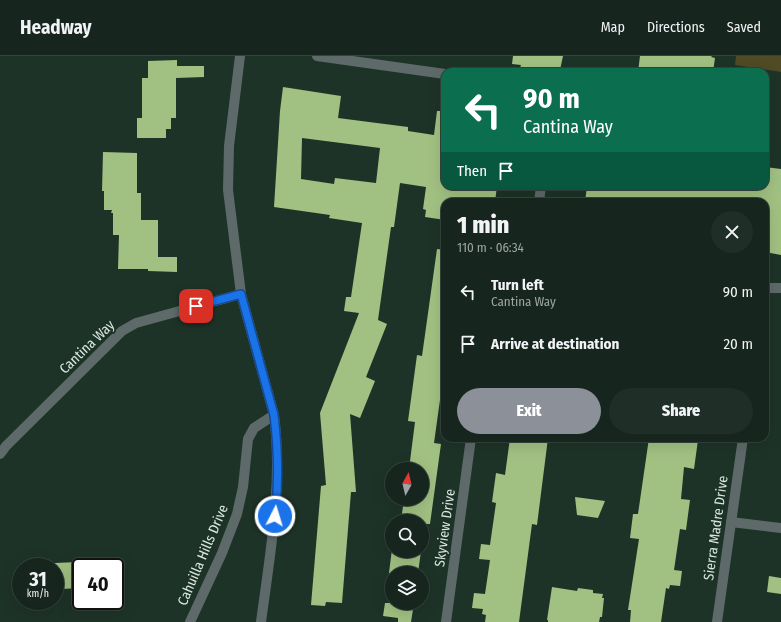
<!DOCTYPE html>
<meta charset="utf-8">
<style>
:root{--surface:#16261e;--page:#1f2e27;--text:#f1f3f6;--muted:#9ea5a4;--line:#35433c;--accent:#8c9099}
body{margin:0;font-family:"Fira Sans Condensed",sans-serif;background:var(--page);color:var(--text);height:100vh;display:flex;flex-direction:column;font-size:15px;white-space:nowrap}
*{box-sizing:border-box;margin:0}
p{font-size:13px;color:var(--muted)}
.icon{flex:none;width:22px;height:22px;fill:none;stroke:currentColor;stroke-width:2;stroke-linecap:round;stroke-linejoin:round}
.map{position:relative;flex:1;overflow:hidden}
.sheet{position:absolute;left:441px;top:142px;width:328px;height:244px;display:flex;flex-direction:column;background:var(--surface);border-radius:12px;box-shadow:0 4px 16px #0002,0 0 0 1px var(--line)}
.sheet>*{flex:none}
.hud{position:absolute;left:441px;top:12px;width:328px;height:122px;border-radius:12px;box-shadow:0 4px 16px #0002,0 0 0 1px var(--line);background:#0b6e4f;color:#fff;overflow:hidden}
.needle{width:26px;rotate:8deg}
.fabs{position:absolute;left:385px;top:406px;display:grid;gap:8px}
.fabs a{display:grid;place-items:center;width:44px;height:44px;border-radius:50%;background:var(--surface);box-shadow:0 4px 16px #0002,0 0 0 1px var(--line);font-size:20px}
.speed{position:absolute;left:12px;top:502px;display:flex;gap:8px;font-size:20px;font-weight:700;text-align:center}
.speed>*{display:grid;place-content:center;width:52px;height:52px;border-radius:50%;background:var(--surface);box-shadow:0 4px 16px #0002,0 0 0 1px var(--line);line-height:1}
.speed small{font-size:10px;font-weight:400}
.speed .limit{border:2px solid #111;border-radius:6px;background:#fff;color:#111}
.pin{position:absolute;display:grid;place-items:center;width:34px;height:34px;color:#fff;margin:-17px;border-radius:8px;box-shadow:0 2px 6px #0006}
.me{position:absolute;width:44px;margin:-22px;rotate:5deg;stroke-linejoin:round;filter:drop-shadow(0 0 3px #0008)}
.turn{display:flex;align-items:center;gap:14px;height:84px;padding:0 16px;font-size:18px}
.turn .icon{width:52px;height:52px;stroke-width:2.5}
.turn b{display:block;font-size:28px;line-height:34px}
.then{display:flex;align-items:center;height:38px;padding:0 16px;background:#0003;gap:8px;font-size:15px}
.round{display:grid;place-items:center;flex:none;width:42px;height:42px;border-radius:21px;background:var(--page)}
.headline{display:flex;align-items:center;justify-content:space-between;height:68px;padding:0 16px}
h1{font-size:24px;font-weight:800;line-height:30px}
.button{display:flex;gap:8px;margin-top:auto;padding:8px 16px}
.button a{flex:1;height:46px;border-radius:24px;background:var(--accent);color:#fff;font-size:16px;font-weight:800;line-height:46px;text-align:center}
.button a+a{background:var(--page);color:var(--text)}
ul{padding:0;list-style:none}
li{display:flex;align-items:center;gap:12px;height:52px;padding:0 16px}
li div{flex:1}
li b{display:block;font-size:15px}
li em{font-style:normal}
header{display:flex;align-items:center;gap:24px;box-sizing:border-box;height:56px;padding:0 20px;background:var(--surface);border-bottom:1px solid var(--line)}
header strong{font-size:19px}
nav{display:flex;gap:22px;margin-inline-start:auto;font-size:14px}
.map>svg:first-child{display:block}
.green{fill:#504a25}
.building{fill:#a1c182;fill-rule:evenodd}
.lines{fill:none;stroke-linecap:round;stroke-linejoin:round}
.minor{stroke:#5e6a69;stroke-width:10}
.tertiary{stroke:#5e6a69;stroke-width:10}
.route-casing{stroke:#114b97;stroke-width:10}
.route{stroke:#1a73e8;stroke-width:7}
.labels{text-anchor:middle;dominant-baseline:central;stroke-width:4;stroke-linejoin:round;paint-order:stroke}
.street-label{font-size:14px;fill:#dbe8e0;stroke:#1e3328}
</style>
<header>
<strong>Headway</strong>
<nav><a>Map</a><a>Directions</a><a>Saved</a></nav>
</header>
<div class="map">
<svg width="781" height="566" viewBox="0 0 781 566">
<rect width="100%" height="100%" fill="#1e3328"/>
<!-- green -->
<path class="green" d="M 736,0 L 781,0 L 781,16 L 735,9 Z"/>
<!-- building -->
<g class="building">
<path d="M 513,0 L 563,0 L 560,14 L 536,11 L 536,14 L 520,12 L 521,9 L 512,8 Z"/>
<path d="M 640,0 L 712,0 L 711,1 L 715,2 L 713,16 L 638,16 Z"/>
<path d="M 177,4 L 177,10 L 204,10 L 204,21 L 176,22 L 176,62 L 171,62 L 171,73 L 166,73 L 166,82 L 137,82 L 137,62 L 142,62 L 142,22 L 148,22 L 148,5 Z"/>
<path d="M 283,31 L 341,40 L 338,62 L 408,71 L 408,75 L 434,79 L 437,55 L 445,55 L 445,130 L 497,130 L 495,146 L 445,146 L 445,164 L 425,161 L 426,154 L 423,153 L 426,131 L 400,127 L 394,171 L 391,171 L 378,264 L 387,268 L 366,321 L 375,325 L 360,362 L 350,358 L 356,436 L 351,436 L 342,547 L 326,546 L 325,550 L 311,549 L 321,430 L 326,429 L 320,357 L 359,257 L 344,255 L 346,241 L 351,241 L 362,167 L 329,162 L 330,159 L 274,151 L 280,55 ZM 302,82 L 380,92 L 376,127 L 335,122 L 334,128 L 301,123 Z"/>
<path d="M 103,96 L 137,97 L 137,137 L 141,137 L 141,164 L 158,164 L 158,201 L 177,201 L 177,216 L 148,215 L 148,213 L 118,213 L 119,179 L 113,179 L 113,157 L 111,157 L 112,154 L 104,154 L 104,135 L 102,135 Z"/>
<path d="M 765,111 L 781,113 L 781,199 L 765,196 L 765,146 L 585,146 L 587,130 L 765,130 Z"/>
<path d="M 437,193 L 445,194 L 445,308 L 434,387 L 441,388 L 430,468 L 422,468 L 422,465 L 401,465 L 404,443 L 422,443 L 422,413 L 409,413 L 415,366 L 408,365 L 417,299 L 422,300 Z"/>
<path d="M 510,382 L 548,382 L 537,469 L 532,468 L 519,566 L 485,566 L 486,559 L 482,558 L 483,553 L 472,552 L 474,537 L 485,538 L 490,504 L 479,503 L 481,488 L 490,489 L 496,447 L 492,446 L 496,417 L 505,419 Z"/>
<path d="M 649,382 L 686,382 L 698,384 L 694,413 L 684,411 L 681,443 L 690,444 L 686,474 L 680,473 L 674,514 L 682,515 L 680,530 L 670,529 L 669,533 L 666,532 L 661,566 L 630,566 L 631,554 L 628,554 L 639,483 L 630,482 L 633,458 L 638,458 Z"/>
<path d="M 575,441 L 605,445 L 598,462 L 577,459 Z"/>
<path d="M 392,493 L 392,495 L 421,495 L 418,517 L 389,517 Z"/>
<path d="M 78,506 L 78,514 L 81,514 L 81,532 L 61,533 L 61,532 L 55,532 L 55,507 Z"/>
<path d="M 769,520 L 781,522 L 781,538 L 767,536 Z"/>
<path d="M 552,531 L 577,535 L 578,532 L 593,534 L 593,537 L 603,538 L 602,542 L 604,542 L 602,561 L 600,561 L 599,566 L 548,566 L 548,564 L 547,564 Z"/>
<path d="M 385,547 L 414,547 L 411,566 L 398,566 L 398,562 L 383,560 Z"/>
</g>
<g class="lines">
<!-- minor -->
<g class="minor">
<path d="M 317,0 L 445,18"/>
<path d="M 539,146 L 541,130"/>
<path d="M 765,232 L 781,232"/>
<path d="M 0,398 L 6,390 L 122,275 L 136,267 L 241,238"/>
<path d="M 731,466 L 781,472"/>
<path d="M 190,566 L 222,497 L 237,458 L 243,431 L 248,383 L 254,372 L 274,359"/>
<path d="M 446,566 L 471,382"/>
<path d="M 717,566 L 743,382"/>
</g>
<!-- tertiary -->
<path class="tertiary" d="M 240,0 L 229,90 L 228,134 L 241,238 L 274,359 C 283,428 270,498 261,566"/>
</g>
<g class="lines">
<!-- route casing -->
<g class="route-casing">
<path id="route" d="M 196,250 L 241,238 L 274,359 C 278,392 279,427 275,460"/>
</g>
<!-- route -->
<use href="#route" class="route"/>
</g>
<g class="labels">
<!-- street labels -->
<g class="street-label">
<text transform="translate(87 291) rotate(-44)">Cantina Way</text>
<text transform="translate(445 472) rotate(-82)">Skyview Drive</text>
<text transform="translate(716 472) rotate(-82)">Sierra Madre Drive</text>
<text transform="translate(203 499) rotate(-67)">Cahuilla Hills Drive</text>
</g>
</g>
</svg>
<div class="fabs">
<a><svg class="needle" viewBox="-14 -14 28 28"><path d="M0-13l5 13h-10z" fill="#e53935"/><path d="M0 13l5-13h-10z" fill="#9ea5a4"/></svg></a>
<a><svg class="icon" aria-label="search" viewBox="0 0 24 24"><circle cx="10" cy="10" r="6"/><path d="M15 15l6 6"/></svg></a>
<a><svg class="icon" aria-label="layers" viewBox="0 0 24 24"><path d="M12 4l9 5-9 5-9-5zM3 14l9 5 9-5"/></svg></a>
</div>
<div class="speed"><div>31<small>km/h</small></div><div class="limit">40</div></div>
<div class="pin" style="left:196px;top:250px;background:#d93025"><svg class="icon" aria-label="arrive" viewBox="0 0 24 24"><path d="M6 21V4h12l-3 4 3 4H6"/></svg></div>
<svg class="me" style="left:275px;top:460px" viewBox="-20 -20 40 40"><circle r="17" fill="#1a73e8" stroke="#fff" stroke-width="3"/><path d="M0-11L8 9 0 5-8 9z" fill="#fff"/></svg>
<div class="hud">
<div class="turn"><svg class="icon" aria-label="left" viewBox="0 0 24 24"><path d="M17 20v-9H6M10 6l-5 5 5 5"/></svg><div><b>90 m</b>Cantina Way</div></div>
<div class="then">Then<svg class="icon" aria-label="arrive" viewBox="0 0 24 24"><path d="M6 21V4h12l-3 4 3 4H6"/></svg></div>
</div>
<section class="sheet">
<div class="headline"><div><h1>1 min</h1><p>110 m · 06:34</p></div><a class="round"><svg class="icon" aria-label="close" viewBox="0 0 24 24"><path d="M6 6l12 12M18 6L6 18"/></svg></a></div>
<ul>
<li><svg class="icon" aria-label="left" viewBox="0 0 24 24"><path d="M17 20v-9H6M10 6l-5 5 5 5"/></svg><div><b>Turn left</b><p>Cantina Way</p></div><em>90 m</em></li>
<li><svg class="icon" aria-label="arrive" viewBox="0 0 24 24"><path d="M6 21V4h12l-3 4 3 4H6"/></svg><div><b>Arrive at destination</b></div><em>20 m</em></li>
</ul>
<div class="button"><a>Exit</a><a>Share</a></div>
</section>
</div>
